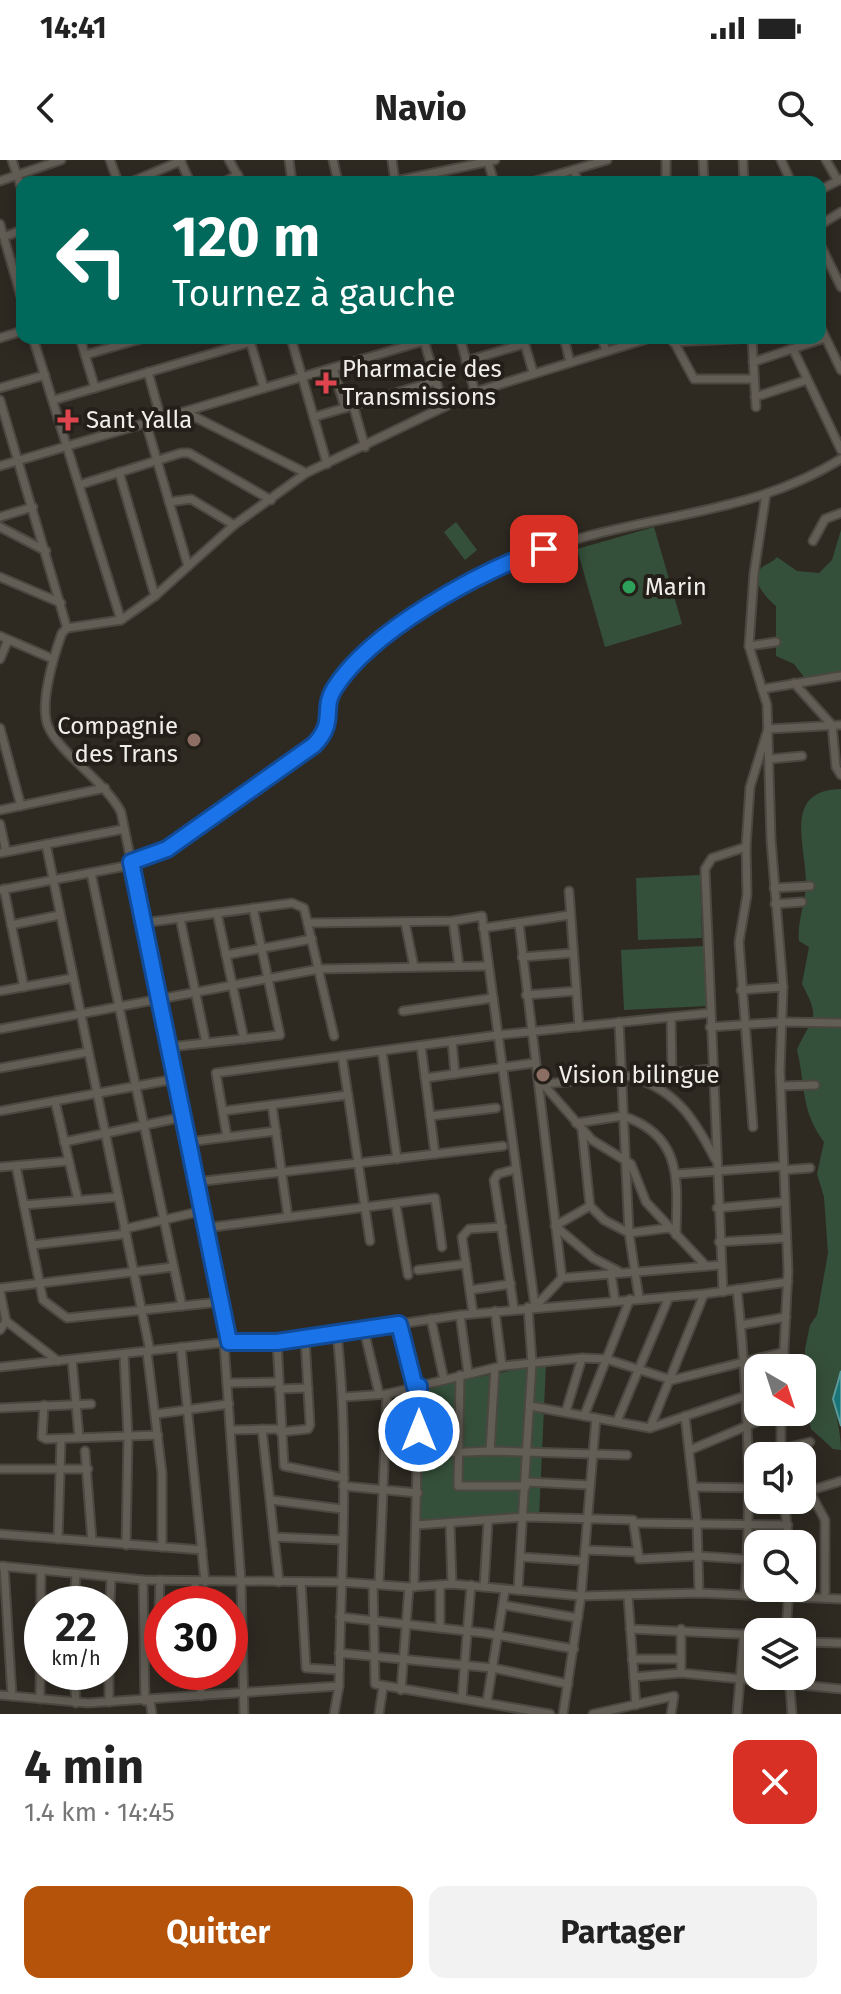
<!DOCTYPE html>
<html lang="fr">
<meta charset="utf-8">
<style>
:root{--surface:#fff;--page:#f2f2f2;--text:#222;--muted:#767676;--accent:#b45309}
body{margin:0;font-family:"Fira Sans",sans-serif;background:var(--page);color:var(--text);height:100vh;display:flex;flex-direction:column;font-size:30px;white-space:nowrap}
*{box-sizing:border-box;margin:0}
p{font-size:26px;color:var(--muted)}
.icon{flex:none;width:44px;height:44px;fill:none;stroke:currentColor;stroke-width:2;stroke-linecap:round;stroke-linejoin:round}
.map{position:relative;height:1554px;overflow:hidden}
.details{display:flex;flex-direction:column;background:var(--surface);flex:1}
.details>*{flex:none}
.hud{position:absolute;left:16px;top:16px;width:810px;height:168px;border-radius:16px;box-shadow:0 4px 20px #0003;background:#00695c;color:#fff;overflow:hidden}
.needle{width:52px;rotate:141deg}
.tools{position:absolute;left:744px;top:1194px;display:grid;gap:16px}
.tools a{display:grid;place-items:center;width:72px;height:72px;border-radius:16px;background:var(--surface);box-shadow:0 4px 20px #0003;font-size:40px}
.speed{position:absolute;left:24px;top:1426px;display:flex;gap:16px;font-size:40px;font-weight:700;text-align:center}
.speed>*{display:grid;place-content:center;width:104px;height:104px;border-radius:50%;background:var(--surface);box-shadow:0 4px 20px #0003;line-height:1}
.speed small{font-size:20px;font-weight:400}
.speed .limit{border:12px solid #d22;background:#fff;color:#111}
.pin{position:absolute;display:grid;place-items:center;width:68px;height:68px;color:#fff;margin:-34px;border-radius:16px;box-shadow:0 4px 12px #0006}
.me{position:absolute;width:88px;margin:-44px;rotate:0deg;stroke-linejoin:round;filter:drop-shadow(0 0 6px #0008)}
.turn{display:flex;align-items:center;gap:28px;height:168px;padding:0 24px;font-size:36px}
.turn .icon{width:104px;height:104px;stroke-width:2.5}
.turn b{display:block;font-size:56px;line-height:68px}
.round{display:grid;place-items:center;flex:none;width:84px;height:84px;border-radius:16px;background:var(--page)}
.summary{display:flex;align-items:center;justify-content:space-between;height:136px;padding:0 24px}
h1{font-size:48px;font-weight:700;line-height:60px}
.action{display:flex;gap:16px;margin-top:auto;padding:16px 24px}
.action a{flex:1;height:92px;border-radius:16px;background:var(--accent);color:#fff;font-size:32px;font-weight:700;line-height:92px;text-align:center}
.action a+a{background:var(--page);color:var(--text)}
.status{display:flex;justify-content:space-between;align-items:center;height:56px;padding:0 40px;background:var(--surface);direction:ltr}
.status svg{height:22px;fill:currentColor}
header{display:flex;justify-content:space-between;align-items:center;height:104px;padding:0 24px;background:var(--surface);font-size:36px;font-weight:700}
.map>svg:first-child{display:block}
.green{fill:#35503a}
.water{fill:#197477;stroke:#5a9999;stroke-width:2}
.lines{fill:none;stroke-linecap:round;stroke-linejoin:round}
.street-casing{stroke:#4a4840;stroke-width:11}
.street{stroke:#635e55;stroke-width:7}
.route-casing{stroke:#114b97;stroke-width:20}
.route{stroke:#1a73e8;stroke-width:14}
.health-dot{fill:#e0444e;stroke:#242019;stroke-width:3}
.leisure-dot{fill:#2e9e5b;stroke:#242019;stroke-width:3}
.education-dot{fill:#8d6e63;stroke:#242019;stroke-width:3}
.labels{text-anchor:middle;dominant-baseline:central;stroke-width:8;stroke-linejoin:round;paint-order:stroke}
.poi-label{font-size:24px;fill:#f0eee8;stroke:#242019;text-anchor:start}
</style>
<div class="status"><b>14:41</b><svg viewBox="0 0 49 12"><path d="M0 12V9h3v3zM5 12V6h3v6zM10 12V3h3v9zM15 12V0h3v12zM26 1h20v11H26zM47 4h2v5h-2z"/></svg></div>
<header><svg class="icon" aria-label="back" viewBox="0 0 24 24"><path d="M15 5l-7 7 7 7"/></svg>Navio<svg class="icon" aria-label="search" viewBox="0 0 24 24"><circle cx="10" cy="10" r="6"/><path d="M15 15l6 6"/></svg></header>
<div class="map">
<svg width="841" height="1554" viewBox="0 0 841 1554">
<rect width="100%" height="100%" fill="#2e2a22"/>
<!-- green -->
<g class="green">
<path d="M 456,362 L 477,390 L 465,400 L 444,372 Z"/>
<path d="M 654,367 L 682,464 L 605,487 L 577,389 Z"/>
<path d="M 841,370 L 841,512 L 804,517 L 794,504 L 776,496 L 776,446 C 768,440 749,420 761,408 C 766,404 772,403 777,397 L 797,411 L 819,413 L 832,400 Z"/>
<path d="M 841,629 L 841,1211 C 827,1236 841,1263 841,1290 L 833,1289 L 811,1269 L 805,1243 L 805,1189 L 810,1165 L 817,1155 L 828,1093 L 824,1037 L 817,1014 L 824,982 C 800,949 806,927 797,890 C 812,855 822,862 802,824 L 809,787 L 799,781 C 797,763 805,744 806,726 C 807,687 781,630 841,629 Z"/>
<path d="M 700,715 L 702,778 L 638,780 L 636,718 Z"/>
<path d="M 704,786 L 707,846 L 624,850 L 621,790 Z"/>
<path d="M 546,1204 L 539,1358 L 417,1365 L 416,1244 L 402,1245 L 401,1232 Z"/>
</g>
<!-- water -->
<path class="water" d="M 841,1211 L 841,1266 L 833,1239 Z"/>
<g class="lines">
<!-- street casing -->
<g class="street-casing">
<g id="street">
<path d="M 12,0 L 22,30"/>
<path d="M 110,0 L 118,22"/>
<path d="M 180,0 L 190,22"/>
<path d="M 229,0 L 241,22"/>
<path d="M 289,0 L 292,22"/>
<path d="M 333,0 L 338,22"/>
<path d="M 392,0 L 395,21"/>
<path d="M 666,0 L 666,22"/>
<path d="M 703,0 L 704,22"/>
<path d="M 743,0 L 744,22"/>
<path d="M 781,0 L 791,22"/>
<path d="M 826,0 L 838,21"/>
<path d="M 488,2 L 494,22"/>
<path d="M 574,10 L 578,22"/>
<path d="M 0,21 L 61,0"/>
<path d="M 131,22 L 181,1"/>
<path d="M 224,22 L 238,15"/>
<path d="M 391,22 L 495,0"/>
<path d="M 532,22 L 607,0"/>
<path d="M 820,30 L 841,19"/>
<path d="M 0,64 L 22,140"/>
<path d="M 820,65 L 841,52"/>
<path d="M 4,77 L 22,70"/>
<path d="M 820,84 L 841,127"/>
<path d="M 820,166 L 841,210"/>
<path d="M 0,178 L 22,171"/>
<path d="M 33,178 L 121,460"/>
<path d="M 80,178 L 95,228"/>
<path d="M 291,178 L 327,304"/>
<path d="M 460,178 L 475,232"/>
<path d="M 523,178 L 533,212"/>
<path d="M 564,178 L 570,202"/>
<path d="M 602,178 L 606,191"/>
<path d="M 672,178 L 694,219 L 754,219"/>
<path d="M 752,178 L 756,247"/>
<path d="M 250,181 L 264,228"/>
<path d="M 424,181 L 444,247"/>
<path d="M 673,182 L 752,178"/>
<path d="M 793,189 L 841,290"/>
<path d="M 85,195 L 144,178"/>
<path d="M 466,201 L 524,184"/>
<path d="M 753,202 L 825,178"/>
<path d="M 333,208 L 345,248"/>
<path d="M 148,212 L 161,259"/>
<path d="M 0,228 L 45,215"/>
<path d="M 755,237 L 807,220"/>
<path d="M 0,240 L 67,468"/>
<path d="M 54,240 L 251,182"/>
<path d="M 353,245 L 365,287"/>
<path d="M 185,252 L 306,313"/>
<path d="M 314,257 L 436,221"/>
<path d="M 146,263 L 188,406"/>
<path d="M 0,306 L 434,178"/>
<path d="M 119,312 L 155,436"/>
<path d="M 79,325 L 181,293 L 189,293 L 271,340"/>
<path d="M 766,334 L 754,413 L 749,486 L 767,545 L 771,680 L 783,827 L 780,911 L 788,1111 L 783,1208"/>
<path d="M 169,342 L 191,339 L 234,365"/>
<path d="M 0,357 L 33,347"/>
<path d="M 0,367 L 46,391"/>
<path d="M 813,381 L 825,359 L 841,353"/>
<path d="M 0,417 L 61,443"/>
<path d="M 0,476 L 53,499"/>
<path d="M 749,486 L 776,482"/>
<path d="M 0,499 L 8,480"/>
<path d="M 794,523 L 832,565 L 836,607 L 841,615"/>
<path d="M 762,529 L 841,516"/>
<path d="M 0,568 L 21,646"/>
<path d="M 770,599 L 802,596"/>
<path d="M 0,650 L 105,628"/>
<path d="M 0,664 L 6,691"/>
<path d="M 46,684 L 150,1191"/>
<path d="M 0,693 L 124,669"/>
<path d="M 131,702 L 167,689 L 314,585 C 337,561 322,552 333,531 C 345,509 374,487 393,471 C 450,425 517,395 588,376 C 675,353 763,348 841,299"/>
<path d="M 91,713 L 182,1146"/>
<path d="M 774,728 L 810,726"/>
<path d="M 4,729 L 24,827"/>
<path d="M 0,730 L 131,705"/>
<path d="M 569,731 L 579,867"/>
<path d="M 775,744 L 802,742"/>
<path d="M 217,753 L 244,879"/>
<path d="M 180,758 L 206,883"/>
<path d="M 453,761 L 459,806"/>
<path d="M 405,762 L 414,807"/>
<path d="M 143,763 L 292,743 L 304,748 L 334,876"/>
<path d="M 308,763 L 453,761 L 482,756 L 535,1147"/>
<path d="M 519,763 L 562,1118"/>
<path d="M 11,765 L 60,755"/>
<path d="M 483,768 L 570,755"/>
<path d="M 226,795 L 312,779"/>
<path d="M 522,797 L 573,793"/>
<path d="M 741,830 L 783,827"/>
<path d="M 0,831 L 73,818"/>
<path d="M 526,835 L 576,831"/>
<path d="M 403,851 L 493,838"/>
<path d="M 671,857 L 672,913"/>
<path d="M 619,862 L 629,1073 L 639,1138"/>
<path d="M 710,867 L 783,862 L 841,863"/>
<path d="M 0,869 L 319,809 L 488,806"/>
<path d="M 452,881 L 455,914"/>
<path d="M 421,886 L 435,994"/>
<path d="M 169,887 L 280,875 L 253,748"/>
<path d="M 382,891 L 397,999"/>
<path d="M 342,896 L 370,1081"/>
<path d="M 0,908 L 88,892"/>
<path d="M 425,918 L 534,903"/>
<path d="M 637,919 C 678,932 696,962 715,999"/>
<path d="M 543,924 L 592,980 L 631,1004 L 646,1042 L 706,1106"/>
<path d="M 543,924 L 712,909"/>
<path d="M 782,926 L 815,925"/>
<path d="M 55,941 L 78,1040"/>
<path d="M 272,945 L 288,1057"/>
<path d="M 0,951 L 175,919"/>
<path d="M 223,951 L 348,935"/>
<path d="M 430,956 L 496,948"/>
<path d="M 576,963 L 623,956 C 684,976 677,1023 676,1075"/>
<path d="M 753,967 L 739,782 L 747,735 L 746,687 L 750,627 L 768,569 L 841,565"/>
<path d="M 582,970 L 590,1046 L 604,1060 L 629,1073 L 669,1068"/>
<path d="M 227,977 L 216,913 L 498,875 L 710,853"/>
<path d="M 64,982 L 183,957"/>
<path d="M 188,982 L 276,971"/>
<path d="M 16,1006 L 43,1140 L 67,1158 L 220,1142"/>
<path d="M 0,1007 L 69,1001"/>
<path d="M 784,1010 L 810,1008"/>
<path d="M 677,1014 L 784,1006"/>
<path d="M 196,1022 L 503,986"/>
<path d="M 24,1045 L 118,1037"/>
<path d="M 396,1045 L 408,1115"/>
<path d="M 590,1046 L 555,1066 L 593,1098 L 618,1111"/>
<path d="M 717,1048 L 784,1042"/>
<path d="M 205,1068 L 435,1038 L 442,1087"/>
<path d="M 124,1069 L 202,1051"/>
<path d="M 719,1082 L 785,1078"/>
<path d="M 32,1085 L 126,1074"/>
<path d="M 418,1110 L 466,1104"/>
<path d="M 611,1113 L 615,1140"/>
<path d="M 0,1128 L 173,1107"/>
<path d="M 737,1129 C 748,1232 752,1332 745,1435"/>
<path d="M 470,1130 L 511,1124"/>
<path d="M 0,1131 L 6,1161 L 0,1170"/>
<path d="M 723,1132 L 705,709 L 712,698 L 746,687"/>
<path d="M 535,1147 L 562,1118 L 721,1105"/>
<path d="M 514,1149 L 494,1020 L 498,1014 L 516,1009"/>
<path d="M 495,1151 L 502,1206"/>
<path d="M 473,1153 L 462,1077 L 469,1069 L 502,1067"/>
<path d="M 460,1155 L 468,1213"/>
<path d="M 431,1159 L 444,1220"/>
<path d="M 6,1161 L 58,1201"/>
<path d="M 399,1164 L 415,1227"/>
<path d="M 741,1165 L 786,1157"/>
<path d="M 364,1170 L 379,1234"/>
<path d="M 229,1182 L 121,652 C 105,621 59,593 48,566 C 39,544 54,495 62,473 L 67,468 L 121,460 L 155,436 L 234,365 L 306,313 L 475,232 L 650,178"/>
<path d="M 277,1182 L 284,1306 L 344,1318"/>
<path d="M 224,1183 L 241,1422 L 244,1554"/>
<path d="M 181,1187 L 205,1422"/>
<path d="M 147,1192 L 162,1313 L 162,1387"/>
<path d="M 124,1195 L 128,1277 L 126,1385"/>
<path d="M 72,1200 L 79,1277"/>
<path d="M 0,1207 L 229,1182 L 277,1182 L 460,1155 L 704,1134 L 788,1122"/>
<path d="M 460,1215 L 458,1326 L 526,1326"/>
<path d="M 227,1223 L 278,1222"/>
<path d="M 279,1229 L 308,1228"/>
<path d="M 344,1237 L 387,1234 L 502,1206 L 582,1198 L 606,1199 L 672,1220 L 784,1192"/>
<path d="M 44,1245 L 42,1277 L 46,1279 L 158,1275"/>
<path d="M 530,1246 L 650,1268 L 748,1235"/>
<path d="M 0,1248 L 91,1244"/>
<path d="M 566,1251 L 582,1198"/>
<path d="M 781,1252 L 781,1296"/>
<path d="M 156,1254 L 229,1244"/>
<path d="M 584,1256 L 630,1139"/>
<path d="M 685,1256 L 697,1362 L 699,1433"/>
<path d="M 617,1261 L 669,1137"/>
<path d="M 650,1268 L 704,1134"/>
<path d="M 262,1269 L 279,1422"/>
<path d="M 231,1270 L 280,1269"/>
<path d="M 280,1272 L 308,1269 L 310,1265 L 305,1179"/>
<path d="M 690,1290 L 780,1252"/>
<path d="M 85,1291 L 92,1381"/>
<path d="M 490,1291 L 495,1208"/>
<path d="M 419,1294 L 490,1291 L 627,1295"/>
<path d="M 749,1297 L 810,1282"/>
<path d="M 0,1309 L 88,1309"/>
<path d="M 526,1322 L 589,1325"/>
<path d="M 343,1326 L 418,1333"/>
<path d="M 693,1327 L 758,1328"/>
<path d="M 810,1332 L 825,1360 L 825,1438"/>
<path d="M 802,1333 L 841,1321"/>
<path d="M 271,1340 L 342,1349"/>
<path d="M 784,1340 L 789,1384"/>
<path d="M 636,1363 L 788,1365"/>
<path d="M 450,1364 L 452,1424"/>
<path d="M 416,1365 L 524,1357 L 633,1360 L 639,1399 L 698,1396 L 758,1400"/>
<path d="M 0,1374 L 202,1390"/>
<path d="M 274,1377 L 342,1380"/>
<path d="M 58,1379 L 61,1279"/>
<path d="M 585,1390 L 636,1392"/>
<path d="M 521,1397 L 583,1401"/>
<path d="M 0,1406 L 143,1420 L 341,1422 L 409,1427 L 452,1424 L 581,1436 L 699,1433 L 841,1439"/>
<path d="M 4,1406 L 12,1536"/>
<path d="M 143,1420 L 145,1541"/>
<path d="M 160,1420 L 158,1480 L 162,1487"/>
<path d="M 195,1421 L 196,1444"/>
<path d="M 301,1422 L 306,1508 L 339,1510"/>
<path d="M 373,1424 L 375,1524 L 550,1554"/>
<path d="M 379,1424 L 387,1234"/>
<path d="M 440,1425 L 440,1468"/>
<path d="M 414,1427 L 419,1226"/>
<path d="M 484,1427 L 488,1362"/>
<path d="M 518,1430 L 532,1202 L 528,1147"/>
<path d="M 628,1436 L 636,1545"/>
<path d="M 74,1444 L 76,1414"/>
<path d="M 110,1444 L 111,1418"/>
<path d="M 503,1445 L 578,1458"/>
<path d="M 340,1457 L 485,1473 L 574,1489"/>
<path d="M 630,1469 L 758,1475"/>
<path d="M 681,1469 L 681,1513 L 841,1529"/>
<path d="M 786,1472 L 789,1428"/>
<path d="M 802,1482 L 841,1483"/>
<path d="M 339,1493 L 493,1508 L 568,1524"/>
<path d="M 632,1499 L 681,1499"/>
<path d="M 74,1512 L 76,1543"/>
<path d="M 109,1512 L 109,1542"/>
<path d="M 200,1512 L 201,1536"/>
<path d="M 789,1516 L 792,1554"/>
<path d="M 634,1517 L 681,1513"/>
<path d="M 401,1530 L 409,1427"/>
<path d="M 0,1535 L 88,1543 L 339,1526"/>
<path d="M 462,1537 L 471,1425"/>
<path d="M 40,1539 L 41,1410"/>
<path d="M 150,1541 L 152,1554"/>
<path d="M 487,1541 L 505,1430"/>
<path d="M 334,1554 L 339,1526 C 341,1409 350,1291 337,1174"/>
<path d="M 379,1554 L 383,1527"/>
<path d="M 563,1554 L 581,1436 L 596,1258"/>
<path d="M 593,1554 L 674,1536 L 671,1554"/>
<path d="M 737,1554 L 744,1474"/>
</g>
</g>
<!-- street -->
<use href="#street" class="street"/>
</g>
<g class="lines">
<!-- route casing -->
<g class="route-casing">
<path id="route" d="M 419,1271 L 419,1226 L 415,1227 L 399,1164 L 277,1182 L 229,1182 L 131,702 L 167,689 L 314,585 C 337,561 321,550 334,529 C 370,471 480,411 544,389"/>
</g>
<!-- route -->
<use href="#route" class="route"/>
</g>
<!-- markers -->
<g class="health-dot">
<path d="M322 211h8v8h8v8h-8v8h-8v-8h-8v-8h8z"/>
<path d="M64 248h8v8h8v8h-8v8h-8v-8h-8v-8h8z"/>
</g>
<circle class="leisure-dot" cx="629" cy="427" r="8"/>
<g class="education-dot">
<circle cx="194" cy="580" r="8"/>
<circle cx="543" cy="915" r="8"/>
</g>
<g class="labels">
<!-- poi labels -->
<g class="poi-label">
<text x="342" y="209">Pharmacie des<tspan x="342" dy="28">Transmissions</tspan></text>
<text x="86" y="260">Sant Yalla</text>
<text x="645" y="427">Marin</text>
<text x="178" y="566" text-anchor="end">Compagnie<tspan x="178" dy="28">des Trans</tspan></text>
<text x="559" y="915">Vision bilingue</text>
</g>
</g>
</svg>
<div class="tools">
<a><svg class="needle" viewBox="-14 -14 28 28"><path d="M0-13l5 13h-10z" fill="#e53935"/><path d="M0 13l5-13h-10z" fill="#767676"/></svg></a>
<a><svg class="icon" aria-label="sound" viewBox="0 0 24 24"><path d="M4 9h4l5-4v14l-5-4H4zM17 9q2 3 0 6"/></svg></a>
<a><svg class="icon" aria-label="search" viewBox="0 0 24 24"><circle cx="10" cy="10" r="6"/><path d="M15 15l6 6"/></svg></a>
<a><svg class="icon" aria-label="layers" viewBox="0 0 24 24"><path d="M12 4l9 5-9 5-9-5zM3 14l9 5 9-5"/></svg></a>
</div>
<div class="speed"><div>22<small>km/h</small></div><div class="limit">30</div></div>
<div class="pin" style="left:544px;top:389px;background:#d93025"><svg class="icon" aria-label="arrive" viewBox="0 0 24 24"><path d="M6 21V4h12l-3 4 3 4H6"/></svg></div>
<svg class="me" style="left:419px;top:1271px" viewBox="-20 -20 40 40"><circle r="17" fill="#1a73e8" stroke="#fff" stroke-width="3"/><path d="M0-11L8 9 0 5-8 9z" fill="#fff"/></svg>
<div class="hud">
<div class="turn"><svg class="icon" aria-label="left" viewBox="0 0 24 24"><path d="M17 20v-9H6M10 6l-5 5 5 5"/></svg><div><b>120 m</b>Tournez à gauche</div></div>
</div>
</div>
<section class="details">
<div class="summary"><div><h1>4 min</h1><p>1.4 km · 14:45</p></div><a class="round" style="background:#d93025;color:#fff"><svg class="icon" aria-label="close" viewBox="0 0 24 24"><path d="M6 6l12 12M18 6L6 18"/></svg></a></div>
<div class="action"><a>Quitter</a><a>Partager</a></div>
</section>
